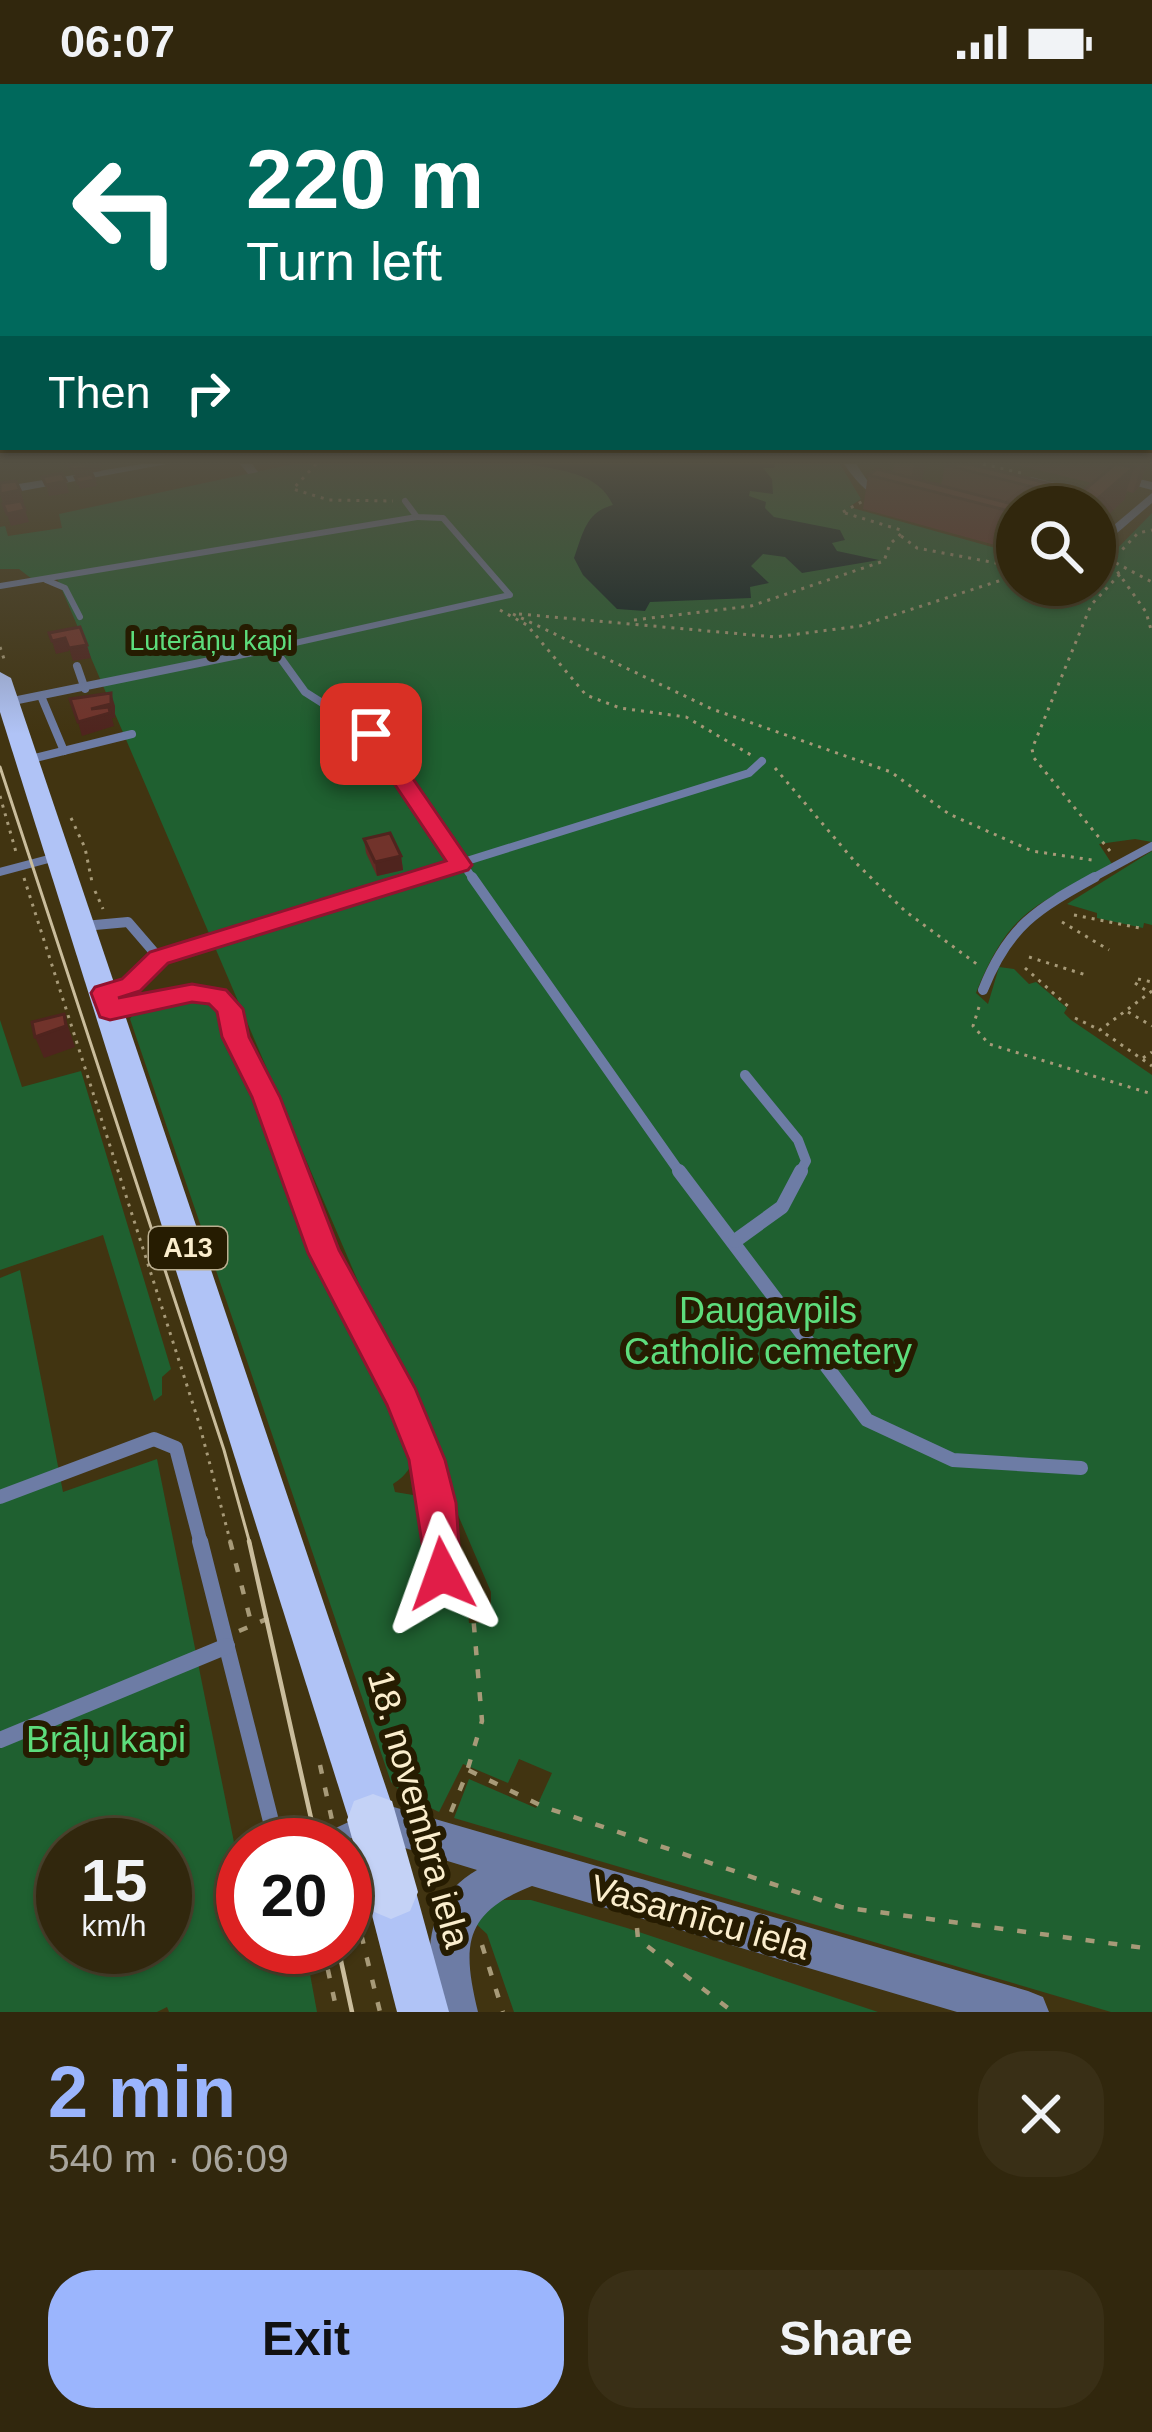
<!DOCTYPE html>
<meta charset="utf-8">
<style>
:root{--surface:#31270d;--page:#392f16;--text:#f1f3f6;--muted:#a8a59d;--line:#4c442e;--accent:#9bb5fd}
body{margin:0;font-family:Helvetica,sans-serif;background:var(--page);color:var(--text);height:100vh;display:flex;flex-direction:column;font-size:45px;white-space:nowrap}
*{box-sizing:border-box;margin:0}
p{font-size:39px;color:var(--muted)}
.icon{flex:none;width:66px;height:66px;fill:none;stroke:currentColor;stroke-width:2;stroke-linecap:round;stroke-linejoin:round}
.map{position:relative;height:1928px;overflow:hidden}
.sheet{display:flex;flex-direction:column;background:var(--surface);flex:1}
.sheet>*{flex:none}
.guide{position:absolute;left:0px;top:0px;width:1152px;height:366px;box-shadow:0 3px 9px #0004,0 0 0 3px var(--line);background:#00695c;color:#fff;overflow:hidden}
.fabs{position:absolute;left:996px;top:402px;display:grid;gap:24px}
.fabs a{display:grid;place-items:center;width:120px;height:120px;border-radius:50%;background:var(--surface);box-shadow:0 3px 9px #0004,0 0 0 3px var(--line);font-size:60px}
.speed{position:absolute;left:36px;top:1734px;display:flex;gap:24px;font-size:60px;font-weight:700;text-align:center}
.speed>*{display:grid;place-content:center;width:156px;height:156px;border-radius:50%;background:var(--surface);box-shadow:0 3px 9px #0004,0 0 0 3px var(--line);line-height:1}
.speed small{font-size:30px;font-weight:400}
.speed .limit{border:18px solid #d22;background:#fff;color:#111}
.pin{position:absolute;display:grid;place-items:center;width:102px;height:102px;color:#fff;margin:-51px;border-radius:24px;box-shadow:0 6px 18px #0006}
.me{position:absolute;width:132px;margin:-66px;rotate:356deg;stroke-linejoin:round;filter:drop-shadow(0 0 9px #0008)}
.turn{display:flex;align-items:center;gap:42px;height:252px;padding:0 48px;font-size:54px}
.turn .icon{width:156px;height:156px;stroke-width:2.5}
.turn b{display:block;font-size:84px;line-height:102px}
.then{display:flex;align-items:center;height:114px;padding:0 48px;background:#0003;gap:24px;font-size:45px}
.round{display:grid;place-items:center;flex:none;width:126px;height:126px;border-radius:48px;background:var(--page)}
.summary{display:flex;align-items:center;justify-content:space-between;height:204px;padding:0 48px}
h1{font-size:72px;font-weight:600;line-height:90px;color:var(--accent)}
.primary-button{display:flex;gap:24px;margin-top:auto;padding:24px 48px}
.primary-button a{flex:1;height:138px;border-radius:48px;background:var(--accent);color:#111;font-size:48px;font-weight:600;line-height:138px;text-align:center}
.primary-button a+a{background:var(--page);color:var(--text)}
.status{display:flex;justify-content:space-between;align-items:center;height:84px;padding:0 60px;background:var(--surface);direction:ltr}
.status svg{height:33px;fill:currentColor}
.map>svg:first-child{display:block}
.green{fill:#1f6030;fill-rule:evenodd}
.water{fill:#081f22}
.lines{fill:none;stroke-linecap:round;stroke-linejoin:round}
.path-far1{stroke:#a79a78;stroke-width:3;stroke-dasharray:3 6;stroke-linecap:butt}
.path{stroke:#a79a78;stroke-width:4.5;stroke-dasharray:9 14;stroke-linecap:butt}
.service-far4{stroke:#6d7ca5;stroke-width:6}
.service-far3{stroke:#6d7ca5;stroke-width:8}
.service-far2{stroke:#6d7ca5;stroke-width:10}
.service-far1{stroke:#6d7ca5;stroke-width:14}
.service{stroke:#6d7ca5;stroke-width:16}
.minor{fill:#6d7ca5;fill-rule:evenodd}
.tertiary{fill:#6d7ca5;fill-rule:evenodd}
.primary{fill:#b0c3f6;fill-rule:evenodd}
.trunk{fill:#c4d2f6;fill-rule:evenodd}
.tram-far1{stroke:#cabd9c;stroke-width:3}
.tram{stroke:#cabd9c;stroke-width:4.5}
.wall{fill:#612c25}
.shaded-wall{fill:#4f241e}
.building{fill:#71332b;stroke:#4f241e;stroke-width:3}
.route{fill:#e11d48;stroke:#92132f;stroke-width:3}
.labels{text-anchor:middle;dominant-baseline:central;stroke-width:12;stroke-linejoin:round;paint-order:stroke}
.far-park-label{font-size:27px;fill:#5ddd7c;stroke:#261c01}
.shield{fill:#261c01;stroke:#bbaf90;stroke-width:3}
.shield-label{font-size:27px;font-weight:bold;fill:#fbeecd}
.near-park-label{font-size:36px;fill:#5ddd7c;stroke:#261c01}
.near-street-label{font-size:36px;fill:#fbeecd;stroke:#261c01}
</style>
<div class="status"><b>06:07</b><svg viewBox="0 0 49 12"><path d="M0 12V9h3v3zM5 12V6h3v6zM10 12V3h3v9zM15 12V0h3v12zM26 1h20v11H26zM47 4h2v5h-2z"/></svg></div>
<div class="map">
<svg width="1152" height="1928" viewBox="0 0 1152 1928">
<rect width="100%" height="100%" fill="#413411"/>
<!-- green -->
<g class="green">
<path d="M 293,380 L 840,380 L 861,415 L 849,423 L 1017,470 L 1017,501 L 1095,501 L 1095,473 L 1113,469 L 1152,429 L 1152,758 L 1135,755 L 1099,760 L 1112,780 C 1035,823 1011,823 976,909 L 988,920 L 999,883 L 1014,885 L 1029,900 L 1036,898 L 1067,924 L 1064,929 L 1071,936 L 1152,991 L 1152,1928 L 1111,1928 L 454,1734 L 469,1695 L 536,1724 L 552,1689 L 519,1675 L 508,1699 L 463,1680 L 439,1728 L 404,1711 L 391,1698 L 130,935 L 137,924 L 171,915 L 215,919 L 222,928 L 264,1019 L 311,1158 L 407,1343 C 415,1369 418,1384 393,1400 L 395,1408 L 419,1412 L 425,1417 L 427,1525 L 467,1519 L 469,1539 L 491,1538 L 491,1508 L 56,492 L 32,495 L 19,485 L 0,485 L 0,443 L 5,442 L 8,452 L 62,444 L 59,430 Z"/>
<path d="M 1152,767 L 1152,841 L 1144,839 L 1143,844 L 1097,834 L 1097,829 L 1067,820 Z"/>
<path d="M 0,936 L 22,1003 L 81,987 L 171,1285 L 162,1293 L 162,1311 L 154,1317 L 103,1151 L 0,1186 Z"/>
<path d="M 20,1186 L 63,1408 L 157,1375 L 243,1803 L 243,1863 L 305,1863 L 317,1928 L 169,1928 L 167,1923 L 157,1928 L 0,1928 L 0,1194 ZM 63,1761 L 165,1761 L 165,1863 L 63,1863 Z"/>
<path d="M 504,1816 L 531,1816 L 627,1844 L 878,1928 L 514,1928 L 487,1850 L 474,1838 L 484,1825 Z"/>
</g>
<!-- water -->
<path class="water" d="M 529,380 L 775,380 L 774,384 L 763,384 L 772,395 L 773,410 L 750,407 L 749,412 L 766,418 L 765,424 L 774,433 L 840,446 L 845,456 L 832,459 L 837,467 L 879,476 L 802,489 L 785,473 L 763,470 L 751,482 L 769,499 L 750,503 L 751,514 L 650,518 L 645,527 L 617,525 L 583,491 L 574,474 C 583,449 586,428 613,421 C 598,388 561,387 529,380 Z"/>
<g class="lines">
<!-- path-far1 -->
<g class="path-far1">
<path d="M 316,380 L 293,405 L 329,416 L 393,417"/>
<path d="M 983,380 L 1021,389"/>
<path d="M 843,428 L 865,416"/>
<path d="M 845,429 L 904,447"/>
<path d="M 901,452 L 917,464 L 1017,483"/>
<path d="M 1114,467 L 1121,467 L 1138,449 L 1152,446"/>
<path d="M 1107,473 L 1146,528 L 1152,549"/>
<path d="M 1102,475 L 1106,501"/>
<path d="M 1116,479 L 1152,498"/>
<path d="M 500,526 L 527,541 L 586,611 L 620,624 L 686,633 L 751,671"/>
<path d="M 513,530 L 712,625 L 891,688 L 949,730 L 1032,767 L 1092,776"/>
<path d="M 519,530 L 775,553 L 860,542 L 1017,491"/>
<path d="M 634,536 L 751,522 L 884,477 L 890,460 L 904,447"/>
<path d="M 0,563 L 5,578"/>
<path d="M 775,684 L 856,779 L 905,827 L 978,881"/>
<path d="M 0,712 L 16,768"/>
<path d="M 71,734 L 85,764 L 92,798"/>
<path d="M 1110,767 L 1034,674 L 1032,665 L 1091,521 L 1121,489"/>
<path d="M 24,794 L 199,1339 L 231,1460"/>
<path d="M 95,807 L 103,825"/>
<path d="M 1074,831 L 1140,844"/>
<path d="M 1062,838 L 1109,866"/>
<path d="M 1029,873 L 1086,891"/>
<path d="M 1025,884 L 1069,923"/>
<path d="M 1138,895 L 1152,898"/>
<path d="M 1135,899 L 1150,909"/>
<path d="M 1152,907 L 1100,946 L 1152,982"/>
<path d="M 979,923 L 973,942 L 989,960 L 1152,1010"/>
<path d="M 1128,928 L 1152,942"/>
<path d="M 1075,934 L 1100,946"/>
<path d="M 1143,974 L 1152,968"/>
</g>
<!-- path -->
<g class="path">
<path d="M 230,1457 L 252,1542"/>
<path d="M 239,1547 L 274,1532"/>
<path d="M 320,1681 L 332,1736"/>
<path d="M 468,1684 L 482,1637 L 473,1530"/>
<path d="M 451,1728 L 468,1686 L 544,1723 L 841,1823 L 1152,1865"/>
<path d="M 345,1784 L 380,1928"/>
<path d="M 637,1844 L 638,1855 L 733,1928"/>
<path d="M 482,1861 L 503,1928"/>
<path d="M 323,1863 L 337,1928"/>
</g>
<!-- service-far4 -->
<g class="service-far4">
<path d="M 46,496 L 65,504 L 80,533"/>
<path d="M 0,502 L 417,433"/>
<path d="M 268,565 L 510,511 L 443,434 L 417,433 L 405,417"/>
</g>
<!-- service-far3 -->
<g class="service-far3">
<path d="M 263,564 L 279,572 L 305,608 L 371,650 L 474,796"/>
<path d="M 77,582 L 85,605"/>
<path d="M 41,612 L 64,667"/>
<path d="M 8,618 L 283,562"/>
<path d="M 27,676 L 132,650"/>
<path d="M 0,788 L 56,773"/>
<path d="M 406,796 L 749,689 L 762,677"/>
<path d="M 1089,796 L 1152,762"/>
</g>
<!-- service-far2 -->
<g class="service-far2">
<path d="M 472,793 L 681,1090"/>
<path d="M 84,842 L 128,838 L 159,874 L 131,901 L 107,908"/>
<path d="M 159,874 L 416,793"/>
<path d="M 983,906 C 1008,842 1037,825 1095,793"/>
<path d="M 113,926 L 182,908 L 220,915 L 255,989 L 292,1090"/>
<path d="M 745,991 L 798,1056 L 806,1077 L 799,1090"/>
</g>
<!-- service-far1 -->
<g class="service-far1">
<path d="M 291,1087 C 337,1214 431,1323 440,1460"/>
<path d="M 679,1087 L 867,1336 L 953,1376 L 1081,1384"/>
<path d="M 735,1157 L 782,1123 L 801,1087"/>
<path d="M 0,1413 L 154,1355 L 176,1364 L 201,1460"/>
</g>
<!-- service -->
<g class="service">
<path d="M 200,1457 L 277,1761"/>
<path d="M 440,1457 L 442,1491 L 475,1511"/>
<path d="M 0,1656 L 227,1562"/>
<path d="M 318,1761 L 359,1742"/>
</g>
<!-- minor -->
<g class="minor">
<path d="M 142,380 L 167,380 L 0,411 L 0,403 Z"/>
<path d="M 240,380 L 252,380 L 258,388 L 248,390 Z"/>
<path d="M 844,380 L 856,380 L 867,396 L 893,411 L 893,417 C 871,416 856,397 844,380 Z"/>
<path d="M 1053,380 L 1073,380 L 1152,398 L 1152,406 Z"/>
<path d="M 1031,393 L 1086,407 L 1088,410 L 1082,414 L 1027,399 L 1025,397 Z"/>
<path d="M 1152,409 L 1152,419 L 1095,468 L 1095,457 Z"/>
</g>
<!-- tertiary -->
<path class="tertiary" d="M 373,1717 L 1028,1907 L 1043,1913 L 1049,1928 L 957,1928 L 532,1802 C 463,1829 462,1862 478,1928 L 436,1928 C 424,1875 424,1816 477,1786 L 359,1750 L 354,1736 L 359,1722 Z"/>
<!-- primary -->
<g class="primary">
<path d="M 0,588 L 11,594 L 397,1736 L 390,1753 L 373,1760 L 356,1753 L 349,1736 L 0,628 Z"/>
<path d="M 391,1783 L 409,1790 L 416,1808 L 449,1928 L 397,1928 L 366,1808 L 373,1790 Z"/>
</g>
<!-- trunk -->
<path class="trunk" d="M 373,1710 L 392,1717 L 418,1808 L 410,1827 L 391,1835 L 372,1827 L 347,1736 L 354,1717 Z"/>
<!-- tram-far1 -->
<path class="tram-far1" d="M 0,683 L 224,1366 L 250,1460"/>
<!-- tram -->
<g class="tram">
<path d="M 249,1457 L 317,1761"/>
<path d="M 338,1863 L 352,1928"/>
</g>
</g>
<!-- wall -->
<g class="wall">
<path d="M 894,380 L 926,380 L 921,397 L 941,402 L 945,381 L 1056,401 L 1050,423 L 1017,423 L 1017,467 L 863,425 L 868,391 L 893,389 Z"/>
<path d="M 1013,380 L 1147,380 L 1139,403 L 1133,409 L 1127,407 L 1124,416 L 1095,443 L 1095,423 L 1073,423 L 1075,414 L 1092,399 Z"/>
<path d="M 364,755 L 401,772 L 403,786 L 377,792 L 366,769 Z"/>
</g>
<!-- shaded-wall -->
<g class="shaded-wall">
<path d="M 914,380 L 926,380 L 921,398 L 910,401 Z"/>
<path d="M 1142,380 L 1147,380 L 1139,403 L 1133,409 Z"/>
<path d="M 100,381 L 101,387 L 75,392 L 73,386 Z"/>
<path d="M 1134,383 L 1124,416 L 1095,443 L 1095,423 L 1093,423 L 1094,418 Z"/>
<path d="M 95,396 L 97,402 L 80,405 L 78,399 Z"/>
<path d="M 66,397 L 69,409 L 49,412 L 46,401 Z"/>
<path d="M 1056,401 L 1050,423 L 1045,423 L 1049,407 Z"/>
<path d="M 20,406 L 24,418 L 4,422 L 0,410 Z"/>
<path d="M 25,426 L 29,438 L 11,442 L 7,430 Z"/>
<path d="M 65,554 L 69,567 L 56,570 L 52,557 Z"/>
<path d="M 87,561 L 91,574 L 73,577 L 69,564 Z"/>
<path d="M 111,609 L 115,622 L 115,634 L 112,634 L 114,642 L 82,652 L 78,638 Z"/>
<path d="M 401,772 L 403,786 L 377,792 L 375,778 Z"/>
<path d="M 64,930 L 75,963 L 44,974 L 35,953 Z"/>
</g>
<!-- building -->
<g class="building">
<path d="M 74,380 L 100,380 L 100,381 L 73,386 L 68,381 Z"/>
<path d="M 946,380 L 969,380 L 1056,401 L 1049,407 L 945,381 Z"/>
<path d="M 1115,380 L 1134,383 L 1094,418 L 1075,414 Z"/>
<path d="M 877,385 L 1024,423 L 1017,423 L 1017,429 L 868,391 Z"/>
<path d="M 62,389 L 66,397 L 46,401 L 42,393 Z"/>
<path d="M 92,390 L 95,396 L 78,399 L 75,393 Z"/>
<path d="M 16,397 L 20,406 L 0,410 L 0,399 Z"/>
<path d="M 21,417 L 25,426 L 7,430 L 3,420 Z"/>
<path d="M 80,543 L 87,561 L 69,564 L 65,554 L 52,557 L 49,549 Z"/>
<path d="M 111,609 L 111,620 L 91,625 L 109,623 L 110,629 L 78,638 L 70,615 Z"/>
<path d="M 390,749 L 401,772 L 375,778 L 364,755 Z"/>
<path d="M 64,930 L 66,942 L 35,953 L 32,938 Z"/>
</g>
<!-- sky -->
<linearGradient id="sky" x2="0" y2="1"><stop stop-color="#241d09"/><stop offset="0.58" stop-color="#545043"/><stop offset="1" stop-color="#545043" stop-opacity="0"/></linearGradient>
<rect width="1152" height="650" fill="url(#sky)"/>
<!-- route -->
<path class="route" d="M 371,644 L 379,645 L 472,781 L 468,786 L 168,879 L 140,907 L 118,914 L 192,900 L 226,906 L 243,925 L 249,953 L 280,1013 L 339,1166 L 415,1304 L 445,1376 L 456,1419 L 461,1490 L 456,1504 L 442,1510 L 429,1504 L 409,1376 L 387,1321 L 308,1169 L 252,1013 L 222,953 L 217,928 L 209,920 L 192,918 L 110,936 L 100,933 L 91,909 L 95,903 L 122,895 L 150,868 L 446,777 L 361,650 Z"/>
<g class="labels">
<!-- far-park labels -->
<g class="far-park-label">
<text x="211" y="557">Luterāņu kapi</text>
</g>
<!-- shield labels -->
<rect class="shield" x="149" y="1143" width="78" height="42" rx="9"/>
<g class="shield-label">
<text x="188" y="1164">A13</text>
</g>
<!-- near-park labels -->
<g class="near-park-label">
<text x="768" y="1226">Daugavpils<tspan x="768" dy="41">Catholic cemetery</tspan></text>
<text x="106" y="1655">Brāļu kapi</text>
</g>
<!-- near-street labels -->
<g class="near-street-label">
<text transform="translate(419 1725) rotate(74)">18. novembra iela</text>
<text transform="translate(700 1833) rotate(16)">Vasarnīcu iela</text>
</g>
</g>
</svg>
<div class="fabs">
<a><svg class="icon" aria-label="search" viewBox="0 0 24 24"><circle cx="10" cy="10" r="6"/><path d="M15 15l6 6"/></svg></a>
</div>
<div class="speed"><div>15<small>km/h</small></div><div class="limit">20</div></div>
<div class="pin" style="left:371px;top:650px;background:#d93025"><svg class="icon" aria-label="arrive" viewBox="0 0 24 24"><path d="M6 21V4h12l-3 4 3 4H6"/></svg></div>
<svg class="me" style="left:442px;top:1490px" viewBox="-20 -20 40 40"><path d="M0-17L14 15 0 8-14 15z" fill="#e11d48" stroke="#fff" stroke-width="4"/></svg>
<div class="guide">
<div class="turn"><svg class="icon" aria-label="left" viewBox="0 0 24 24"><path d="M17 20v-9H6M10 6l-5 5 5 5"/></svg><div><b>220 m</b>Turn left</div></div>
<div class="then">Then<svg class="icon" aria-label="right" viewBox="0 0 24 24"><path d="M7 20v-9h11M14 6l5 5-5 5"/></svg></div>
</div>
</div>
<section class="sheet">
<div class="summary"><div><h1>2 min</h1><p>540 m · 06:09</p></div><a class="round"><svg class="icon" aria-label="close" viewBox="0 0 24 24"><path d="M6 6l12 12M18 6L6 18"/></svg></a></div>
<div class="primary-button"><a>Exit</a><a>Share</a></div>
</section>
